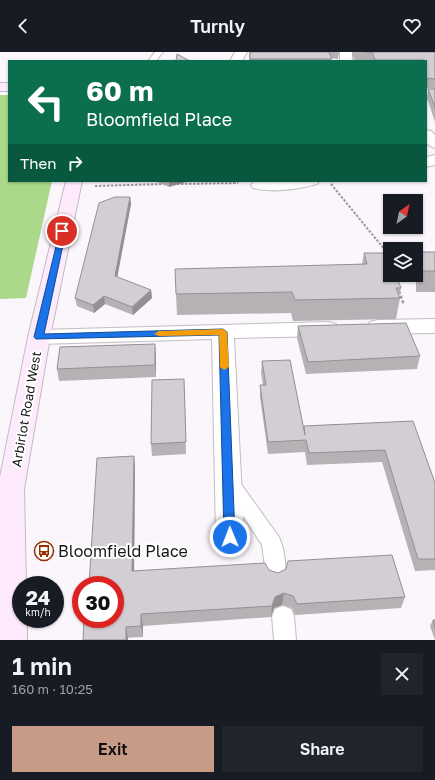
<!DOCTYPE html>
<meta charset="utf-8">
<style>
:root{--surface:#171b24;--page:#20242c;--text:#f1f3f6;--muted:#9ea1a6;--accent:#c89b87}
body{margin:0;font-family:"Golos Text",sans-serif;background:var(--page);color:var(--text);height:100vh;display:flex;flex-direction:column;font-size:15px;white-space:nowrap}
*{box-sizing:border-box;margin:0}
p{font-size:13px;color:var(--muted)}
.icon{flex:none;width:22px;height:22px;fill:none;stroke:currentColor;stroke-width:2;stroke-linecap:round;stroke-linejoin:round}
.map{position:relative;height:588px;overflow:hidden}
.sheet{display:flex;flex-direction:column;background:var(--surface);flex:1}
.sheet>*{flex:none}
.top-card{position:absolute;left:8px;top:8px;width:419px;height:122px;border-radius:0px;box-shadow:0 1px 3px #0004;background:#0b6e4f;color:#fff;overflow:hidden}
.needle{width:26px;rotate:33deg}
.buttons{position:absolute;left:383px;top:142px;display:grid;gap:8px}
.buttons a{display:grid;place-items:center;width:40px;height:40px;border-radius:0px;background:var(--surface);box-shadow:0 1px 3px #0004;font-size:20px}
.speed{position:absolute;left:12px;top:524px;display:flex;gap:8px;font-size:20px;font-weight:700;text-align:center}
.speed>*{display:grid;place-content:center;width:52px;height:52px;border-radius:50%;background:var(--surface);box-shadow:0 1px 3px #0004;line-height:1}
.speed small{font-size:10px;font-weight:400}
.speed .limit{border:6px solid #d22;background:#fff;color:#111}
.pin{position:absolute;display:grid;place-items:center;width:34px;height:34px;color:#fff;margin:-17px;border:2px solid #fff;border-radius:50%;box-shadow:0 1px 4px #0007}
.me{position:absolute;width:44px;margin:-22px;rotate:359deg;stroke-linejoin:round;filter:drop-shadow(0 0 3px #0008)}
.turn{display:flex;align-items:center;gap:14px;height:84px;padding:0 12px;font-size:18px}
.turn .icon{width:52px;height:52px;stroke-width:2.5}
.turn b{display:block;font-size:28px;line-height:34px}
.then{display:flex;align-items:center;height:38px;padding:0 12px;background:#0003;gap:8px;font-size:15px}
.round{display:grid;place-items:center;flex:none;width:42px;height:42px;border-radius:0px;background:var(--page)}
.summary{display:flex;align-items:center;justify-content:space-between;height:68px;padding:0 12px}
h1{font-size:24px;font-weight:600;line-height:30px}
.action{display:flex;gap:8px;margin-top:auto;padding:8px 12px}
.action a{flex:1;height:46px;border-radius:0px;background:var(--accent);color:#111;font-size:16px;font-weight:600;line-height:46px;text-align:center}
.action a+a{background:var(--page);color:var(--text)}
header{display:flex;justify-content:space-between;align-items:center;height:52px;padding:0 12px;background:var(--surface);font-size:18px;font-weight:600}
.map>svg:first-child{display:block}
.green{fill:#aad98a}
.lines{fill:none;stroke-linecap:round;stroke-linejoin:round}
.service-casing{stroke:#c1bdc2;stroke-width:2}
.minor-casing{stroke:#c1bdc2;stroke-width:2}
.secondary-casing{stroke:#c1bdc2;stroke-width:2}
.path-far1{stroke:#9b989c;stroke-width:2;stroke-dasharray:2.5 1.5;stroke-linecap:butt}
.path{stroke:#9b989c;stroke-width:2.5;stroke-dasharray:3 2;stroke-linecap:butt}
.service{fill:#fff;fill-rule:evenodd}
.minor{fill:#fff;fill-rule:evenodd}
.secondary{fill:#fdeafd;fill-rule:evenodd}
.wall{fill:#b5b1b5}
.shaded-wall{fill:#939094}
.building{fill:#d2ced3;stroke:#939094}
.route{fill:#1a73e8;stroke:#114b97}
.slow{fill:#f59e0b}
.labels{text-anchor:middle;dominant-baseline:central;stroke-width:4;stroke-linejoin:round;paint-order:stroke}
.street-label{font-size:13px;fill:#181618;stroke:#fff}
.near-poi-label{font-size:16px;fill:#181618;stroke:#fff;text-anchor:start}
</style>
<header><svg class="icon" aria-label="back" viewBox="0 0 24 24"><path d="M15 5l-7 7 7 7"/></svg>Turnly<svg class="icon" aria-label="heart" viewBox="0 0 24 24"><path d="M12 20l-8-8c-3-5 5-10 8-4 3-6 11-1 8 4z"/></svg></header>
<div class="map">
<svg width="435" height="588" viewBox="0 0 435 588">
<rect width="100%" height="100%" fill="#fbf6fc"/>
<!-- green -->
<path class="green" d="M 0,43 L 9,43 L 9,129 L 52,129 L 26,246 L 0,247 Z"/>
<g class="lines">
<!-- service casing -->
<g class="service-casing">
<g id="service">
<path d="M 155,0 L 163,0 L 156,9 L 148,9 Z"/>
<path d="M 230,423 L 236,425 L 279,485 C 284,496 288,517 283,528 L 276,531 L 269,528 L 266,522 L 262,493 L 221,430 L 224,425 Z"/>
<path d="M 283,554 L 291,557 L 294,564 L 296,588 L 274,588 L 272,564 L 275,557 Z"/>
</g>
</g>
<!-- minor casing -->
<g class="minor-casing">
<g id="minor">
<path d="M 235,0 L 247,0 L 242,9 L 230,9 Z"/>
<rect x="340" y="0" width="12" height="9"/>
<path d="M 426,78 L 431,79 L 435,83 L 435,96 L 430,94 L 426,90 Z"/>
<path d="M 435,103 L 435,113 L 426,115 L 426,105 Z"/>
<path d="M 255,129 L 319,129 L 317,132 C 298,137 272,141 253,136 L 251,133 Z"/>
<path d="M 435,267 L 435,281 L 378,282 L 370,280 L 367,275 L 370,270 L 378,268 Z"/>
<path d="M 328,270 L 336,272 L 339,277 L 336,282 L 328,284 L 234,286 L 244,485 L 240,494 L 230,497 L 220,494 L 216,485 L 212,287 L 39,292 L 31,290 L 28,285 L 31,280 L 39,278 Z"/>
</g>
</g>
<!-- secondary casing -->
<g class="secondary-casing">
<g id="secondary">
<rect x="0" y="31" width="9" height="8"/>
<path d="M 66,129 L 82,129 L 50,285 L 24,437 L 26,533 L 21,533 L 21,567 L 27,567 L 27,588 L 0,588 L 0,425 L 28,285 Z"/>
</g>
</g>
<!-- path-far1 -->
<g class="path-far1">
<path d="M 177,132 L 238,131"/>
<path d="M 331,132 L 385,198 L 387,204"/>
<path d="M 95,134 L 164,132"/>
</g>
<!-- path -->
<path class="path" d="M 399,239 L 404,253"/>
<!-- service -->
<use href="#service" class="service"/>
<!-- minor -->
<use href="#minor" class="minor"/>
<!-- secondary -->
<use href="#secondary" class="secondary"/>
</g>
<!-- wall -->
<g class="wall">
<path d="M 249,0 L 339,0 L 338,7 L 331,6 L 331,9 L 249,9 Z"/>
<path d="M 352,0 L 435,0 L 435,70 L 427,46 L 428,37 L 435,37 L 426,36 L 426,9 L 366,9 L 354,8 Z"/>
<path d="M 155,129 L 189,129 L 169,135 Z"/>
<path d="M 130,145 L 131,152 L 117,225 L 151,238 L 152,246 L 133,263 L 105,252 L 94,261 L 77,254 L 75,246 Z"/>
<path d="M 420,200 L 435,200 L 435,240 L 416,240 L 416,220 Z"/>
<path d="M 364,201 L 401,236 L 399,243 L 400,246 L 396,267 L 293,269 L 291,261 L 177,263 L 176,242 L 362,212 Z"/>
<path d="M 298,274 L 420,304 L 417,317 L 306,322 L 297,286 Z"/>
<path d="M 156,304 L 156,325 L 59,329 L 57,317 Z"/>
<path d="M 262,309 L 303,374 L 413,369 L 435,431 L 435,518 L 415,519 L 382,410 L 307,413 L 305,400 L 268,402 L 260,345 L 260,333 L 263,333 L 261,321 Z"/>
<path d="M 184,327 L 186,402 L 152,404 L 151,392 Z"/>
<path d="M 134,404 L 135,416 L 134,519 L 269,518 L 278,521 L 405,545 L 401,556 L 295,563 L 292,556 L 282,553 L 274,556 L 271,565 L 143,574 L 143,585 L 83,588 Z"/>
<path d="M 433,568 L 435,568 L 435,588 L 430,574 Z"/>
</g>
<!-- shaded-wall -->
<g class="shaded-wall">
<path d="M 169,129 L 189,129 L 169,135 Z"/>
<path d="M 130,145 L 131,152 L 116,232 L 115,224 Z"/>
<path d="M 151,238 L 152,246 L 133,263 L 132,255 Z"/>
<path d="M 104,244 L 105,252 L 94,261 L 93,253 Z"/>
<path d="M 155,292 L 156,304 L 156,325 L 155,313 Z"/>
<path d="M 134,404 L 135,416 L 134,531 L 132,519 Z"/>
<path d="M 284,541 L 282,553 L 274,556 L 271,565 L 272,554 L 275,545 Z"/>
<path d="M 141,562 L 143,574 L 143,585 L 141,574 Z"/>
<path d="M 126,575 L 128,586 L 128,588 L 126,588 Z"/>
</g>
<!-- building -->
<g class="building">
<path d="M 250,0 L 329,0 L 332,7 L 250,7 Z"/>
<path d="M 365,0 L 435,0 L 435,27 L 428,26 L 426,32 L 426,9 L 421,9 L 424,8 L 375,8 L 372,0 Z"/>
<path d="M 177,2 L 190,9 L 176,9 Z"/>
<path d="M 428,37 L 435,37 L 435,55 Z"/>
<path d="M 115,145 L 130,145 L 115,224 L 151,238 L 132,255 L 104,244 L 93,253 L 75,246 L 99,151 Z"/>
<path d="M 420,200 L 435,200 L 435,219 L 421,219 Z"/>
<path d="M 364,201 L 387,201 L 390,208 L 390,223 L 396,223 L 401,236 L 396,236 L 400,246 L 295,248 L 292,240 L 176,242 L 175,217 L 367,212 Z"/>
<path d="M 406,271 L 420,304 L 308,310 L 298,274 Z"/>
<path d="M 155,292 L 155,313 L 57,317 L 60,295 Z"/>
<path d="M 290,308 L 305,383 L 304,374 L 413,369 L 435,431 L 435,507 L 418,507 L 385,398 L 309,401 L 306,388 L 268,390 L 260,333 L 266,333 L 262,309 Z"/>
<path d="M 184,327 L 186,390 L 151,392 L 152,328 Z"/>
<path d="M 134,404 L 132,519 L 265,511 L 269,518 L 278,521 L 286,517 L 288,509 L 392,503 L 405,545 L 297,552 L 293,544 L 284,541 L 275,545 L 272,554 L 141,562 L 141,574 L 126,575 L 126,588 L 83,588 L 84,567 L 115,567 L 115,533 L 89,533 L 97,406 Z"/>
<path d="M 433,568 L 435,568 L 435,576 Z"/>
</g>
<!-- route -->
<path class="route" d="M 60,178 L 66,179 L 44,282 L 223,277 L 227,280 L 235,485 L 234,488 L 230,490 L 225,488 L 224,485 L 219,283 L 36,287 L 34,285 Z"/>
<!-- slow -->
<path class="slow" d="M 223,277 L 227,280 L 229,315 L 224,318 L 220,315 L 219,283 L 159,284 L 154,282 L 159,279 Z"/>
<!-- icons -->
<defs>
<g id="bus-ring" transform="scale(1)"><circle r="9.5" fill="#fff" stroke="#953000" stroke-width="1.5"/><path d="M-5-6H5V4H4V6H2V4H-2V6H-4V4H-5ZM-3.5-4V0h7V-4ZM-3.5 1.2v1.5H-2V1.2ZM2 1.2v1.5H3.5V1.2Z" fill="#953000"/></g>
</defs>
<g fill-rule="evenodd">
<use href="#bus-ring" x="44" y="499"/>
</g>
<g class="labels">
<!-- street labels -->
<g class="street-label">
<text transform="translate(26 357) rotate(-80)">Arbirlot Road West</text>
</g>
<!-- near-poi labels -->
<g class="near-poi-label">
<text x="58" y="499">Bloomfield Place</text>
</g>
</g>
</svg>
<div class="buttons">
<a><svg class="needle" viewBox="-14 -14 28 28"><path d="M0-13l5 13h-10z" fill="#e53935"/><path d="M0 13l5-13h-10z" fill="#9ea1a6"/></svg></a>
<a><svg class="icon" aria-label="layers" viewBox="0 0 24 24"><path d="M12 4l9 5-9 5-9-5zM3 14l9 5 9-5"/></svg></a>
</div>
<div class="speed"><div>24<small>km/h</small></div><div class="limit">30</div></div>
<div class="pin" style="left:62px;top:179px;background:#d93025"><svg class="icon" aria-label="arrive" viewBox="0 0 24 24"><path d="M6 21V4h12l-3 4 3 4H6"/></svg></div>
<svg class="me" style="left:230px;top:485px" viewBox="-20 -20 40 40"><circle r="17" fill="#1a73e8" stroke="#fff" stroke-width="3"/><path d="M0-11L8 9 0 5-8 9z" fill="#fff"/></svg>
<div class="top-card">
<div class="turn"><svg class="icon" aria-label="left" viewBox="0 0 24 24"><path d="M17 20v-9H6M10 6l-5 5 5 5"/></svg><div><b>60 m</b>Bloomfield Place</div></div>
<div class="then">Then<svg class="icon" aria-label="right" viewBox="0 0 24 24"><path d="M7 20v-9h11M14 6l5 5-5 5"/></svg></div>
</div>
</div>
<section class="sheet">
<div class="summary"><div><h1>1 min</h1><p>160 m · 10:25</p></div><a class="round"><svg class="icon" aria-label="close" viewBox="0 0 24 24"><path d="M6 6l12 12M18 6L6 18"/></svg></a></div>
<div class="action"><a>Exit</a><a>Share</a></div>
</section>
